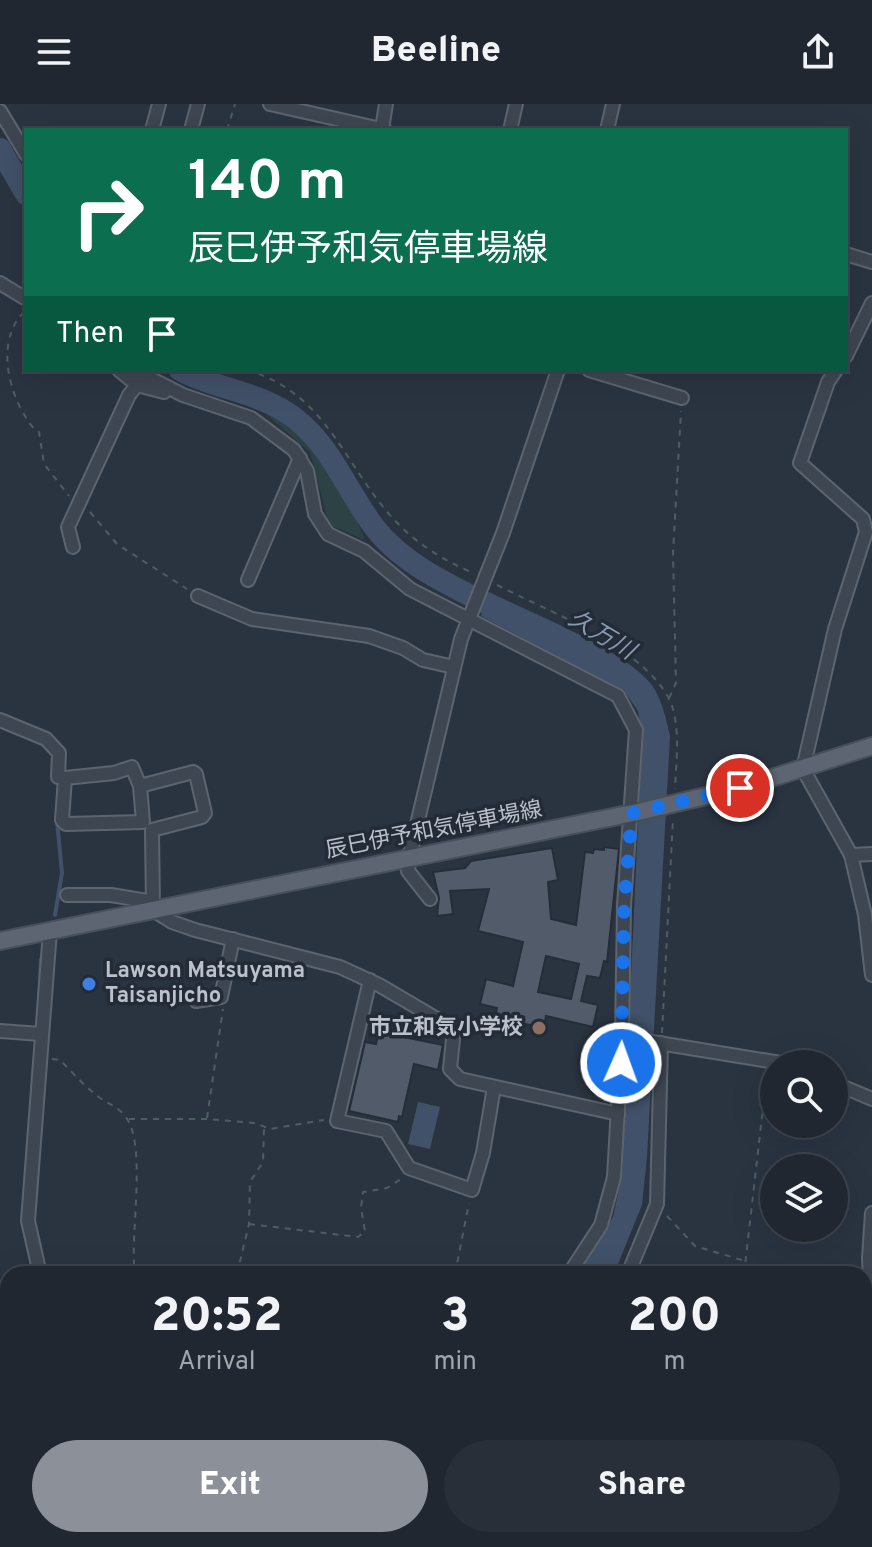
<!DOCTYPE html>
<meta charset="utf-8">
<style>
:root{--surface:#202731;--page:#282f39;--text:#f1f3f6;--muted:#a2a5ab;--line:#3d444d;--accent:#8c9099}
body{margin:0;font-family:Overpass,"Noto Sans JP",sans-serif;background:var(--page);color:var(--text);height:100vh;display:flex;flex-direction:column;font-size:30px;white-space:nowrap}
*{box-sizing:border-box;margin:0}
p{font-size:26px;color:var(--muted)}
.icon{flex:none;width:44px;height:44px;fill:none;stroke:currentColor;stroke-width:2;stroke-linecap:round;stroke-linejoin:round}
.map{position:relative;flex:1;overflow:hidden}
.details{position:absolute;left:0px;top:1162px;width:872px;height:282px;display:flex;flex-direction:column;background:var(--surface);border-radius:24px 24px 0 0;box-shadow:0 8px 32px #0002,0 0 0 2px var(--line)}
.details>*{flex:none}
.hud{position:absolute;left:24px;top:24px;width:824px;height:244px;border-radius:0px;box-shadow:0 8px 32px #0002,0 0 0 2px var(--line);background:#0b6e4f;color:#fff;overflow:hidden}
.controls{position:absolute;left:760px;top:946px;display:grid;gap:16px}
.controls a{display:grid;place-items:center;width:88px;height:88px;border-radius:50%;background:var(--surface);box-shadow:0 8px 32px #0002,0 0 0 2px var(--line);font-size:40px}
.pin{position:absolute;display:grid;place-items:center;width:68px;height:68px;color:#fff;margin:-34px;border:4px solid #fff;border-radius:50%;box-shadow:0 2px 8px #0007}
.me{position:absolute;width:88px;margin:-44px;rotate:2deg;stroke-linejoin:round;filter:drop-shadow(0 0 6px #0008)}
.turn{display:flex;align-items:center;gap:28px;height:168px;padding:0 32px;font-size:36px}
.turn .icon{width:104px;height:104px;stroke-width:2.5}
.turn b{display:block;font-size:56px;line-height:68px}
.then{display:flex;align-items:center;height:76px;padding:0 32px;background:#0003;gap:16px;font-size:30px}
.eta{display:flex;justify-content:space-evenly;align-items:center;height:136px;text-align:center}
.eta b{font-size:48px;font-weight:800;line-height:56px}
.cta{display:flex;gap:16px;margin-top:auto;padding:16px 32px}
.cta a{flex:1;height:92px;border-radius:48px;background:var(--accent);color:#fff;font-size:32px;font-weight:800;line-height:92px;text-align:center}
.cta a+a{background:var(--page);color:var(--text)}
header{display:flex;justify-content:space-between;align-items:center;height:104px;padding:0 32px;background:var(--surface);font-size:36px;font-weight:800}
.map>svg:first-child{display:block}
.green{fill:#2d4244}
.water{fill:#415169}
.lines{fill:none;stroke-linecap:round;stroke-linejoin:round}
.stream{stroke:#415169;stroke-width:4}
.river{stroke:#415169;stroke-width:22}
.building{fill:#515b6a;stroke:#252d39;stroke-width:2;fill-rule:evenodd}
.minor-casing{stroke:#5c646f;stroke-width:16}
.major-casing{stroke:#484f5b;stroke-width:20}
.path{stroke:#4c5e61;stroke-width:2;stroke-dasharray:6 6;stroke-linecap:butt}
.minor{stroke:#3e4651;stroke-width:12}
.major{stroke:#5c6571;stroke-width:16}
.route{stroke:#1a73e8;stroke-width:14;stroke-dasharray:0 25.2}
.shop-dot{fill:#3f7fe0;stroke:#232b37;stroke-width:3}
.education-dot{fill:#8d6e63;stroke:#232b37;stroke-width:3}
.labels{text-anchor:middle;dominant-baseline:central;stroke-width:7;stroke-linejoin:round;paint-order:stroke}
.street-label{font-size:22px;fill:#bbc1cb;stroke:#232b37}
.poi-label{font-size:22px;font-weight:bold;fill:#bbc1cb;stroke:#232b37;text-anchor:start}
.water-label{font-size:24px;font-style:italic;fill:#8697b0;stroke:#232b37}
</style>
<header><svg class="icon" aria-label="menu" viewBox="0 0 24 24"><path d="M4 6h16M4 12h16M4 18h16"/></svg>Beeline<svg class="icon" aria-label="share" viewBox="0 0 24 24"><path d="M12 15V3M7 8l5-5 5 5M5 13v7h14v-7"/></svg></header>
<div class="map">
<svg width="872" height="1443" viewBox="0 0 872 1443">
<rect width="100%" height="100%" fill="#2a3441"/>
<!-- green -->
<path class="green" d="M 267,311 C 323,320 345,392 365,436 L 334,423 L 328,416 L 310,348 Z"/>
<!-- water -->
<g class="water">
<path d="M 489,488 C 531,509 623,545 651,580 C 662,594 666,615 670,632 L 647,1053 L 642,1101 L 614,1170 L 577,1170 L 613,1113 L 622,1071 L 642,632 L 638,607 L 624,587 L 481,512 Z"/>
<path d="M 418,998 L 440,1003 L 430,1045 L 408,1040 Z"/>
</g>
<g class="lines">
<!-- stream -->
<g class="stream">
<path d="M 55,811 L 62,769 L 57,717"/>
<path d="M 39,900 L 41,855"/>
</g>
<!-- river -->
<g class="river">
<path d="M 0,45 L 26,90"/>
<path d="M 180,266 C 217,286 263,288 297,316 C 333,345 347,388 375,424 C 407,466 467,488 512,513"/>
</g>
</g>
<!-- building -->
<g class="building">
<path d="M 604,743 L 619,745 L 607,858 L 604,857 L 600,874 L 587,872 L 581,897 L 598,901 L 593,923 L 546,912 L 544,924 L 507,916 L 508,913 L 496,910 L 497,904 L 480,900 L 486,875 L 513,882 L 523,838 L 478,827 L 489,785 L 450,787 L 453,810 L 437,812 L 439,794 L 433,768 L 465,764 L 471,757 L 552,744 L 558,776 L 548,778 L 551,815 L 576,821 L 585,748 L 593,749 L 594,745 L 604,746 ZM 546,852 L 579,860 L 571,895 L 538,888 Z"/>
<path d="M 379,928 L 443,941 L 438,966 L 414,960 L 402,1013 L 399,1012 L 398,1018 L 349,1007 L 365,938 L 376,940 Z"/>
</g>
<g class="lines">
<!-- minor casing -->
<g class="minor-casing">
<g id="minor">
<path d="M 270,0 L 385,26"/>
<path d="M 0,7 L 26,50"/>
<path d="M 382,25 L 386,0"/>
<path d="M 152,26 L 159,0"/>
<path d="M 191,26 L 198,0"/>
<path d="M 510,26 L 516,0"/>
<path d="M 607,26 L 613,0"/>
<path d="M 846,150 L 872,158"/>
<path d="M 0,179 L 26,195"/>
<path d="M 846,252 L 872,199"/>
<path d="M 119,266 L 137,281 L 164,288"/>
<path d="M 134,266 L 183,291 L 251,314 L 294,346 L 307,367 L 315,410 L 328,430 L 364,447 L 410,485 L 618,592 L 636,626 L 624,802 L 622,933 L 614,1073 L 601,1121 L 569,1170"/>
<path d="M 589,266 L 682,294"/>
<path d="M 836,266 L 828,278 L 800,359 L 863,415 L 866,428 L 835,525 L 803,665 L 851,751 L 865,811 L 872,871"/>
<path d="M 73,443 L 68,423 L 129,291 L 137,281"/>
<path d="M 248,476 L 300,354"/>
<path d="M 198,492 L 252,515 L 369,532 L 403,544 L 423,556 L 454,563"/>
<path d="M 0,616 L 46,635 L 59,649 L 58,673 L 65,674 L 62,716 L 66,720 L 143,718 L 140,682 L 193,668 L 196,670 L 205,709 L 202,713 L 152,726 L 153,806 L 172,818 L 195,826 L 340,863 L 379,881 L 454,925 L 450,965 L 460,975 L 618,1010"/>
<path d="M 65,674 L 114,669 L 132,663 L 140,682"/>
<path d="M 851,751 L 872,750"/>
<path d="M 67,791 L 111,791 L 153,798"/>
<path d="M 430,795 L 408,767 L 409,754 L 461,535 L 503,429 L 558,266"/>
<path d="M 370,876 L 337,1017 L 386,1027 L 409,1064 L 472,1086 L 483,1049 L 494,983"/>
<path d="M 196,897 L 221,893 L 233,835"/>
<path d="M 0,927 L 41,930"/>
<path d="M 622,933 L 787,960"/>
<path d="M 834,979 L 872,995"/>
<path d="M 872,1109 L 869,1154 L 872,1223"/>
<path d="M 40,1170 L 28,1117 L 50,827"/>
<path d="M 628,1170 L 657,1100 L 661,939"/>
<path d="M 864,1245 L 872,1246"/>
<path d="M 0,1250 L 8,1252"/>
<path d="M 0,1385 L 8,1387"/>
<path d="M 53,1436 L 88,1443"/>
<path d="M 493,1436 L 494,1443"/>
<path d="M 543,1436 L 544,1443"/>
<path d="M 23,1443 L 25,1436"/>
</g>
</g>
<!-- major casing -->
<g class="major-casing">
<path id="major" d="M 0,837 L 638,708 L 740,684 L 872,642"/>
</g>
<!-- path -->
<g class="path">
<path d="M 227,26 L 235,0"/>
<path d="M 24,208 C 0,231 5,274 20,303 C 26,313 29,322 39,328 L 44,360 L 69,392"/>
<path d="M 247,266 C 322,288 340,350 384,404 C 408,434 438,454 473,469"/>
<path d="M 90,408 L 117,440 L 187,485"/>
<path d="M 497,481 C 549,508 655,547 673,605 C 680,630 676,659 675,685"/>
<path d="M 669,594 L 676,579 L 673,449 L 681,307"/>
<path d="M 662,929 L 673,715"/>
<path d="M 52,955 L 60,956 C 73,969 86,984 100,994 C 109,1000 118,1003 125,1012 C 148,1040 129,1133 135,1170"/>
<path d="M 207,1014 L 223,905"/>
<path d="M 129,1015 L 207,1015 L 255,1019 L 270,1025 L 324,1016"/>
<path d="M 667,1112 L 695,1142 L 745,1157"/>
<path d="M 249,1120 L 358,1133 L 365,1127 L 361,1104 L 363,1088 L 387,1084 L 401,1075"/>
<path d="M 237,1170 L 249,1120 L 250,1078 L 263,1058 L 264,1025"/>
<path d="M 455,1170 L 469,1099"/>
<path d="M 744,1170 L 767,969"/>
<path d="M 864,1352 L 872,1352"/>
<path d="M 128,1436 L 128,1443"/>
<path d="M 681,1443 L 686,1436"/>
<path d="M 744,1443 L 744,1436"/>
</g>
<!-- minor -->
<use href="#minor" class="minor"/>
<!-- major -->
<use href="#major" class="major"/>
</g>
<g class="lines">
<!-- route -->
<path class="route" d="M 621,959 L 624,802 L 632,709 L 740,684"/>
</g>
<!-- markers -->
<circle class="shop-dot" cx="89" cy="880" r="8"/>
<circle class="education-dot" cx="539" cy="924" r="8"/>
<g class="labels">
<!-- street labels -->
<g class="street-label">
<text transform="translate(434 727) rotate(-11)">辰巳伊予和気停車場線</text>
</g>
<!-- poi labels -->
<g class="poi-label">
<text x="105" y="867">Lawson Matsuyama<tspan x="105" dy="25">Taisanjicho</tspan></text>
<text x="523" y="924" text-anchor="end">市立和気小学校</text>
</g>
<!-- water labels -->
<g class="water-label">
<text transform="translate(601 532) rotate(31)">久万川</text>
</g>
</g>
</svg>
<div class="controls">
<a><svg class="icon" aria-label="search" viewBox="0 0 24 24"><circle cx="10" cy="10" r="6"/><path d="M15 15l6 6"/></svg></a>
<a><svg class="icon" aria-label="layers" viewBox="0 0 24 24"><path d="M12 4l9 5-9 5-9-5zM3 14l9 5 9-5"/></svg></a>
</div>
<div class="pin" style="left:740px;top:684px;background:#d93025"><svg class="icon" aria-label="arrive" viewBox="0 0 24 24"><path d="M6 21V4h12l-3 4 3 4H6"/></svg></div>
<svg class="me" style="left:621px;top:959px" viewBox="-20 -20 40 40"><circle r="17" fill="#1a73e8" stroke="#fff" stroke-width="3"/><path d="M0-11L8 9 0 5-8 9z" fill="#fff"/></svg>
<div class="hud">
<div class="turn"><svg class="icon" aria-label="right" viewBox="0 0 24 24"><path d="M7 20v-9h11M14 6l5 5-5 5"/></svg><div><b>140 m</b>辰巳伊予和気停車場線</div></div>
<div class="then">Then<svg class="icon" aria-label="arrive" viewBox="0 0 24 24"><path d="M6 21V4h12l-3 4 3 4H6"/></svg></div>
</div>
<section class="details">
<div class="eta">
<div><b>20:52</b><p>Arrival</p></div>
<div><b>3</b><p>min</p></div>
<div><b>200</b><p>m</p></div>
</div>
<div class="cta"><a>Exit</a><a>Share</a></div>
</section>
</div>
